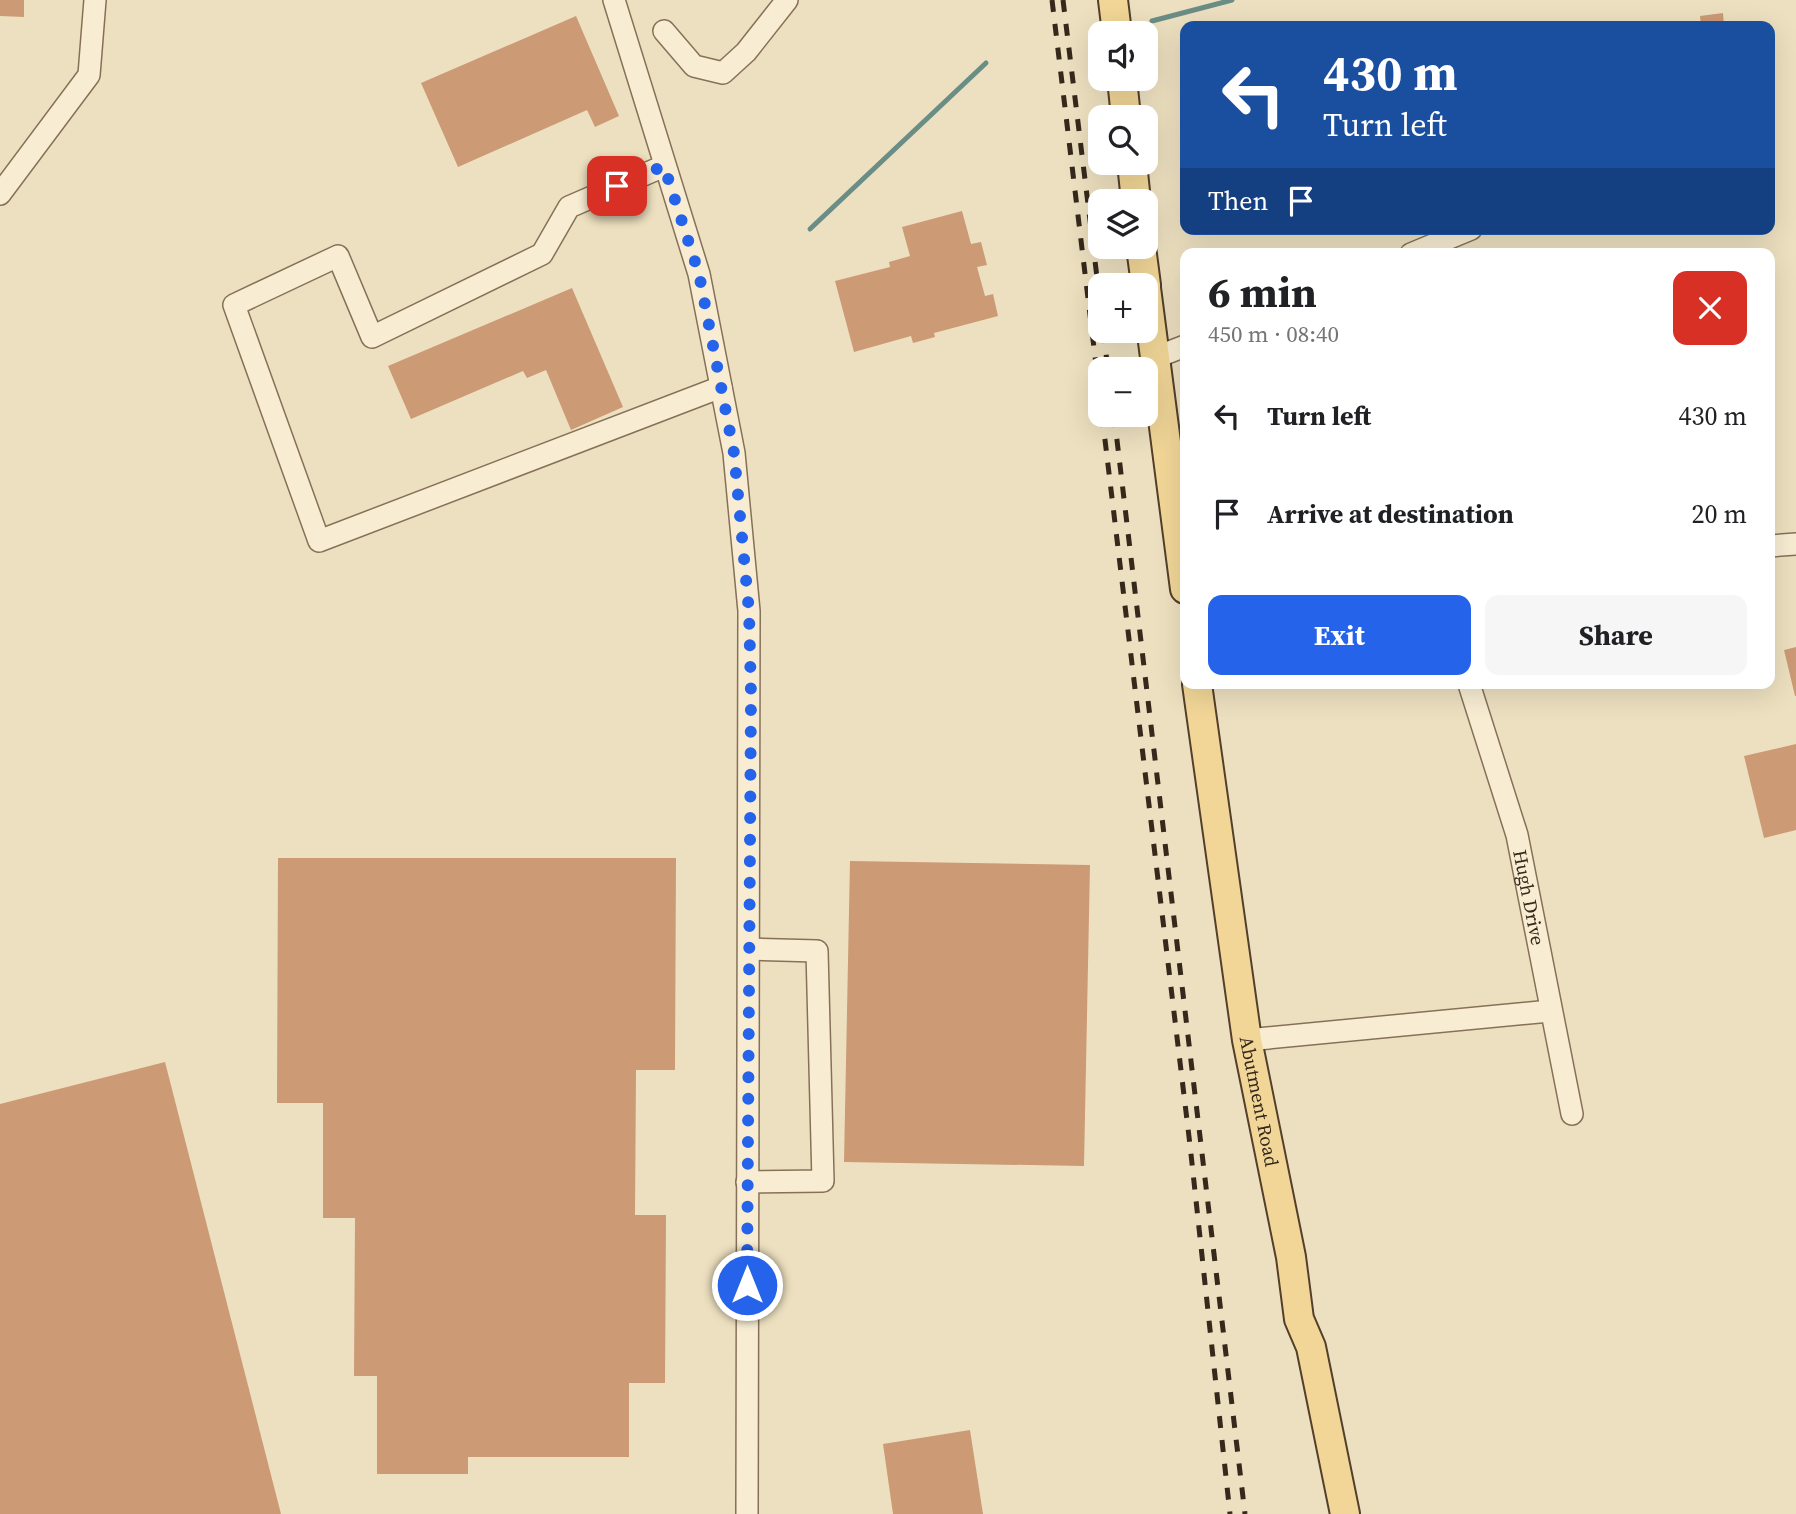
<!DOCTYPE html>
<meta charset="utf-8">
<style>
:root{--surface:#fff;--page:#f6f6f6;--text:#202124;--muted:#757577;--accent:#2563eb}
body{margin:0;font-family:"Source Serif 4",serif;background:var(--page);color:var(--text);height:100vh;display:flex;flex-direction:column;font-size:26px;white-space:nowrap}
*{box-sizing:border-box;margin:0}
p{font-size:23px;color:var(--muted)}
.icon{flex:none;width:38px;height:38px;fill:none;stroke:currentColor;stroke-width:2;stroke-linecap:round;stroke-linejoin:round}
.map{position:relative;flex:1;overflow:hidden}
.details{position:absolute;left:1180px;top:248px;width:595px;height:441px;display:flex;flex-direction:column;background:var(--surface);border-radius:14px;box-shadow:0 7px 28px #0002}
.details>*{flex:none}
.guide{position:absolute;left:1180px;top:21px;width:595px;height:214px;border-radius:14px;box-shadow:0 7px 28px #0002;background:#1a4fa0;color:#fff;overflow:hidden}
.tools{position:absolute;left:1088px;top:21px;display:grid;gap:14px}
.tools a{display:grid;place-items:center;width:70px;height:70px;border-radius:14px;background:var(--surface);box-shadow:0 7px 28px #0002;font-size:35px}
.pin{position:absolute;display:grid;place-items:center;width:60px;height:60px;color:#fff;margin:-30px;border-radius:14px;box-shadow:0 4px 10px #0006}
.me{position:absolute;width:77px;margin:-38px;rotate:0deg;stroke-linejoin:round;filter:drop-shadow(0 0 5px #0008)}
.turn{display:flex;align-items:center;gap:24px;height:147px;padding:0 28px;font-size:32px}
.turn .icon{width:91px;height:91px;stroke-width:2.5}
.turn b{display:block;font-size:49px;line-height:60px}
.then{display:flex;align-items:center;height:66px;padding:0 28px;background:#0003;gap:14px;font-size:26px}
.round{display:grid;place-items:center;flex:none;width:74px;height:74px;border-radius:14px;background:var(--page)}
.head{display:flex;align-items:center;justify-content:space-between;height:119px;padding:0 28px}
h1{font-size:42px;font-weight:700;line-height:52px}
.button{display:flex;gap:14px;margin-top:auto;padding:14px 28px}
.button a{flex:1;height:80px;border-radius:14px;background:var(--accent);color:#fff;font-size:28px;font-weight:700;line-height:80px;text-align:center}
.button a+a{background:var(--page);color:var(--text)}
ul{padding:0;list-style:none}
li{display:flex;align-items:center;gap:21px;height:98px;padding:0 28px}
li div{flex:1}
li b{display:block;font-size:26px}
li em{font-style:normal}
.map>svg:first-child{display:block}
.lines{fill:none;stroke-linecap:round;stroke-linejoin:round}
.stream{stroke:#6a8d85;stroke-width:5}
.building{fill:#cc9a75}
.minor-casing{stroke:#867158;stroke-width:24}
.major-casing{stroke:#543f2c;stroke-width:32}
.minor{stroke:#f8edd3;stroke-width:21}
.major{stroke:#f1d697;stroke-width:28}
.rail{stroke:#36291c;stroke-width:5;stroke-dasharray:12 12;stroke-linecap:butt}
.route{stroke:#2563eb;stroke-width:12;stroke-dasharray:0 21.6}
.labels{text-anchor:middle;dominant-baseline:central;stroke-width:5;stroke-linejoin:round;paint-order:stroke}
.street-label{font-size:19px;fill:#36291c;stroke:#f5eacf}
</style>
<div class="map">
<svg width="1796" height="1514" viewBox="0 0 1796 1514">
<rect width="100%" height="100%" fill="#ede0c0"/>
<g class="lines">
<!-- stream -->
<g class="stream">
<path d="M 1152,21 L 1232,0"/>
<path d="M 810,229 L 986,63"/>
</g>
</g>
<!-- building -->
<g class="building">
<path d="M 0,0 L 24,0 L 24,17 L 0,16 Z"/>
<path d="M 1723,13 L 1724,26 L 1701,26 L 1700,16 Z"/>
<path d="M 576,16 L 619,116 L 595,127 L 587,110 L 458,167 L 421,83 Z"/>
<path d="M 962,211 L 971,244 L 981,242 L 987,265 L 977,267 L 985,296 L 993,294 L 998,316 L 934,333 L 935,337 L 913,343 L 911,336 L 854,352 L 835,281 L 890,267 L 889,262 L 910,256 L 902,227 Z"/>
<path d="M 572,288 L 623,407 L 571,430 L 546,370 L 527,378 L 523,371 L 411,419 L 388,366 Z"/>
<path d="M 1796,647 L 1796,696 L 1795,696 L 1784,650 Z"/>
<path d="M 1796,744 L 1796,830 L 1764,838 L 1744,756 Z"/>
<path d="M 278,858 L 676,858 L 675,1070 L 636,1070 L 635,1215 L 666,1215 L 665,1383 L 629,1383 L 629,1457 L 468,1457 L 468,1474 L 377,1474 L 377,1376 L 354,1376 L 355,1218 L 323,1218 L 323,1103 L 277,1103 Z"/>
<path d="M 850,861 L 1090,865 L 1084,1166 L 844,1162 Z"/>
<path d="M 165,1062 L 281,1514 L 0,1514 L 0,1104 Z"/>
<path d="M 970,1430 L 983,1514 L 893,1514 L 883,1444 Z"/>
</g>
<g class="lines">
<!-- minor casing -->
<g class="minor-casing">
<g id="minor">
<path d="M 614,0 L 699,274 L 734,453 L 749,611 L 747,1514"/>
<path d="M 664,31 L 694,66 L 723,73 L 746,52 L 787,0"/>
<path d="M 664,166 L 569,207 L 542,254 L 372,337 L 338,256 L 234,305 L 319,541 L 721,387"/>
<path d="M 0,194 L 89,75 L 95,0"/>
<path d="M 1411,254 L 1471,229"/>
<path d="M 1154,358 L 1185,346"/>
<path d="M 1769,546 L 1796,544"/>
<path id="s1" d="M 1469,684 L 1517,835 L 1572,1114"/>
<path d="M 1247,1040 L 1550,1011"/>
<path d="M 747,1182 L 823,1181 L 817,951 L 749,949"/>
</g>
</g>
<!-- major casing -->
<g class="major-casing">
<g id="major">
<path d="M 1113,0 L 1117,33"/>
<path d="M 1122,79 L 1126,117"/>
<path d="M 1132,163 L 1136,201"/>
<path d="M 1141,247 L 1146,285"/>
<path d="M 1146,288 L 1185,589"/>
<path id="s2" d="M 1197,684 L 1247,1040 L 1291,1257 L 1299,1319 L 1311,1347 L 1345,1514"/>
</g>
</g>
<!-- minor -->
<use href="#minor" class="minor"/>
<!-- major -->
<use href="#major" class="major"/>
<!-- rail -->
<g class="rail">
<path d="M 1052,0 L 1101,406"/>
<path d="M 1063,0 L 1101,310"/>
<path d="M 1103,331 L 1108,369"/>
<path d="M 1102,415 L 1190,1145 L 1230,1514"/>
<path d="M 1114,415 L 1245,1514"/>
</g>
</g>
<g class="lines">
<!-- route -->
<path class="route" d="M 617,186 L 664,166 L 699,274 L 734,453 L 749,611 L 751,695 L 747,1285"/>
</g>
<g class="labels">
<!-- street labels -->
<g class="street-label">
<text stroke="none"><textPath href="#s1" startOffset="222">Hugh Drive</textPath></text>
<text stroke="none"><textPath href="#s2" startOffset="422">Abutment Road</textPath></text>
</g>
</g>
</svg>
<div class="tools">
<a><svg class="icon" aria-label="sound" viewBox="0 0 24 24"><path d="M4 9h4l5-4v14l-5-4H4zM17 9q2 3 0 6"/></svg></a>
<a><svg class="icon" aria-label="search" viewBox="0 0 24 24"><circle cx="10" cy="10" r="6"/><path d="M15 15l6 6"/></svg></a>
<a><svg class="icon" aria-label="layers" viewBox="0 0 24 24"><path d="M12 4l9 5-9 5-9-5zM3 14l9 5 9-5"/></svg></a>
<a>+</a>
<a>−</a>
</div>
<div class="pin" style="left:617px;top:186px;background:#d93025"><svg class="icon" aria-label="arrive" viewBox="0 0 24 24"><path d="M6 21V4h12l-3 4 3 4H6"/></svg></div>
<svg class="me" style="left:747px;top:1285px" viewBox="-20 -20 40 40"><circle r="17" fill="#2563eb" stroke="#fff" stroke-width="3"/><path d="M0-11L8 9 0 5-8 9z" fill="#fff"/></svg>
<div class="guide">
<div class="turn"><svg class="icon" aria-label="left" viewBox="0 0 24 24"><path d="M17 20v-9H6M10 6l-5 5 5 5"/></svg><div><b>430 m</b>Turn left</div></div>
<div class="then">Then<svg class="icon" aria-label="arrive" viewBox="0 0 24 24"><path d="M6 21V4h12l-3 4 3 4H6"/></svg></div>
</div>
<section class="details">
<div class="head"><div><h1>6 min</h1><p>450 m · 08:40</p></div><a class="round" style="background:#d93025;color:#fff"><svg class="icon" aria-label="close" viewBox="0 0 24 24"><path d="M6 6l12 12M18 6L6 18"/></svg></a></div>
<ul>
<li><svg class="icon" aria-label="left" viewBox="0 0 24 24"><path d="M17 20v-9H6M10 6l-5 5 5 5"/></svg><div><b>Turn left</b></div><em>430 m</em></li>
<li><svg class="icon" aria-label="arrive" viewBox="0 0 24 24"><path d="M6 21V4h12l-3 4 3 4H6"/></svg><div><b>Arrive at destination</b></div><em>20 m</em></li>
</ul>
<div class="button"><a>Exit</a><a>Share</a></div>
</section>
</div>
